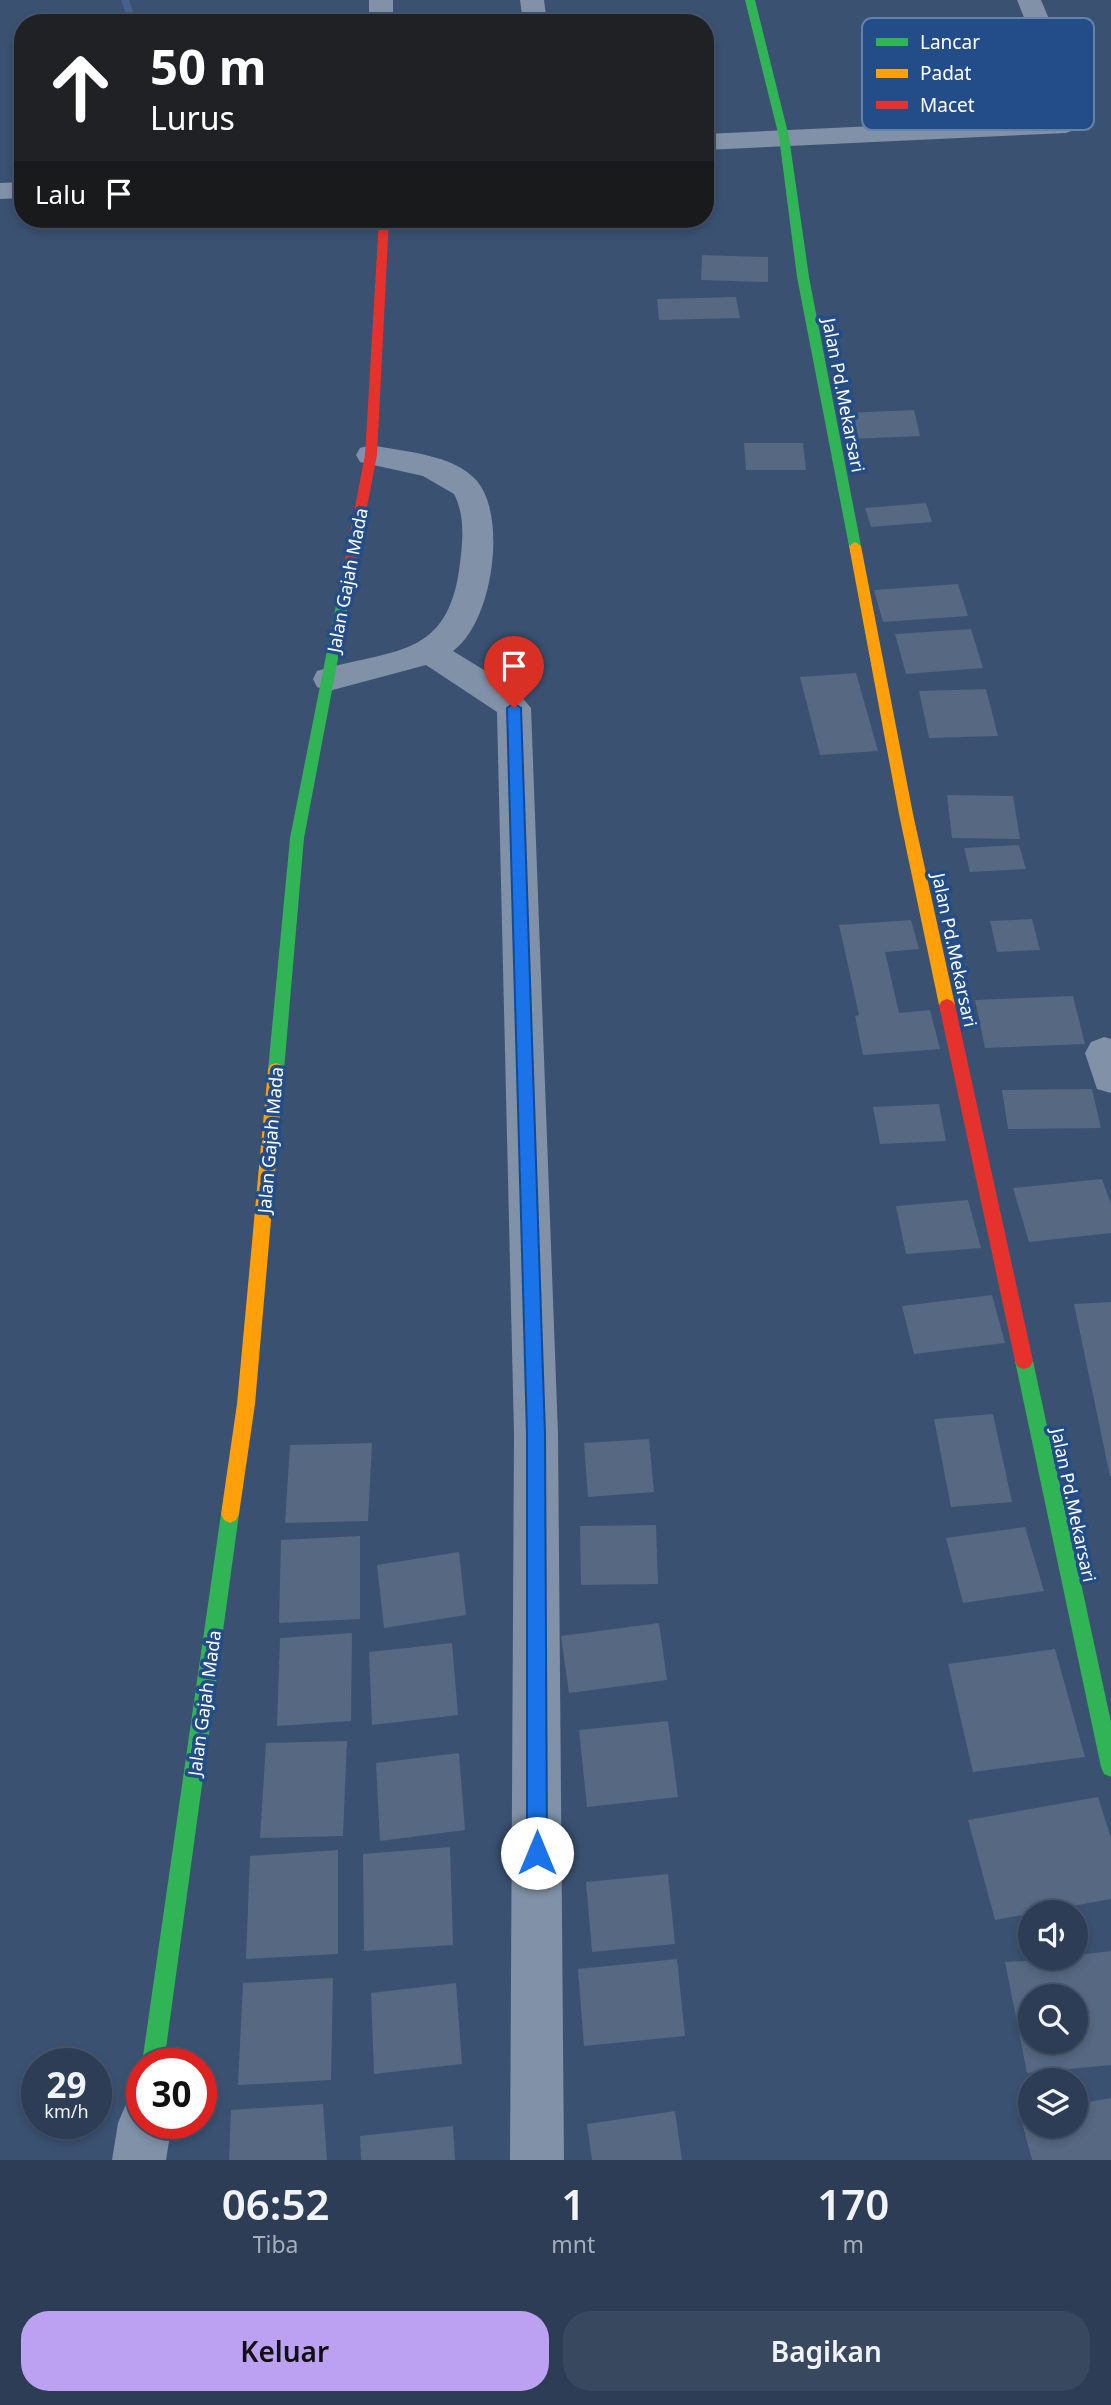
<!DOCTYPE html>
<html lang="id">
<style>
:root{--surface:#2c3d55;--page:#38485f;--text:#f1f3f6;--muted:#a6aeb9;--line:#48566c;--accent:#bca0f2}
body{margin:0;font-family:"Noto Sans",sans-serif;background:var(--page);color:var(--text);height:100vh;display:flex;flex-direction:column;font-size:26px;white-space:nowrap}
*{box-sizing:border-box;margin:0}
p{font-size:23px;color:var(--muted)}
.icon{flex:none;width:38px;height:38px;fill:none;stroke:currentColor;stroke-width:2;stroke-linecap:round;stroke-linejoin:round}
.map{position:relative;height:2160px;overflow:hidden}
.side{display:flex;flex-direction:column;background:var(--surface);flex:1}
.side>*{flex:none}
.top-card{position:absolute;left:14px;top:14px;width:700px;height:214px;border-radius:28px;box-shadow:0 4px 10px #0003,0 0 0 2px var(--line);background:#202124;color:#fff;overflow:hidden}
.controls{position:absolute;left:1018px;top:1900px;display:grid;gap:14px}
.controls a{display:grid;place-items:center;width:70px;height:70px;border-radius:50%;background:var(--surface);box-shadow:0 4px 10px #0003,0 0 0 2px var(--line);font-size:35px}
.speed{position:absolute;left:21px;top:2048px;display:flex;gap:14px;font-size:35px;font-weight:700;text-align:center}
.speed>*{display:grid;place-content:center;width:91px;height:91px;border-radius:50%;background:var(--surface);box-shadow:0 4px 10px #0003,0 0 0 2px var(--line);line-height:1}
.speed small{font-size:18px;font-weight:400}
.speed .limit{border:10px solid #d22;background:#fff;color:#111}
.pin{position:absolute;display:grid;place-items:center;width:60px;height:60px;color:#fff;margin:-72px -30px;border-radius:50% 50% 50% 0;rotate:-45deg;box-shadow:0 0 7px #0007}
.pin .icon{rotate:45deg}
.me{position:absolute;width:77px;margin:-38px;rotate:0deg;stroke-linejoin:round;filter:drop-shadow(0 0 5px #0008)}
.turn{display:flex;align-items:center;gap:24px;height:147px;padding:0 21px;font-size:32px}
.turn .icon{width:91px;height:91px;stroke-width:2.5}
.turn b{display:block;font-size:49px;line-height:60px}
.then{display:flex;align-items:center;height:66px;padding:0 21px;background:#0003;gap:14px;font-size:26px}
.eta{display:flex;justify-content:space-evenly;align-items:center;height:119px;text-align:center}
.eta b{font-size:42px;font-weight:600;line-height:49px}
.button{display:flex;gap:14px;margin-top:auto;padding:14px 21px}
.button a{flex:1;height:80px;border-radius:28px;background:var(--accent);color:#111;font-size:28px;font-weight:600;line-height:80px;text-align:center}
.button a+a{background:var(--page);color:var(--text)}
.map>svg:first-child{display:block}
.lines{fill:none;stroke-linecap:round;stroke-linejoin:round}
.stream{fill:#44628b;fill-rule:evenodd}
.building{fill:#566882;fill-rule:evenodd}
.street{fill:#8191a7;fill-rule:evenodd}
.fast{fill:#30b455;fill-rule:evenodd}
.slow{fill:#ff9f0a;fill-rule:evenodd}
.jam{fill:#e5322d;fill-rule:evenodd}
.route{fill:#1a73e8;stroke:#114b97;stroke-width:2}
.labels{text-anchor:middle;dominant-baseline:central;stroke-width:7;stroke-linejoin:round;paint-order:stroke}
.street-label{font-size:18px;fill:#fff;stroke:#234d88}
.key{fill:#234d88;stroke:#6582ac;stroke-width:2}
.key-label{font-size:19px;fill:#fff}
</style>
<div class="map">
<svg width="1111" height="2160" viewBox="0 0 1111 2160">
<rect width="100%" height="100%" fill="#3a5171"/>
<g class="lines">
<!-- stream -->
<path class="stream" d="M 121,0 L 129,0 L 137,23 L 129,23 Z"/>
</g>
<!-- building -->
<g class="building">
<path d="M 702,255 L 768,257 L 768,282 L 701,280 Z"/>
<path d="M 736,297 L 740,318 L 659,320 L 657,299 Z"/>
<path d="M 914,410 L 920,436 L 852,439 L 846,413 Z"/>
<path d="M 744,443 L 803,443 L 806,470 L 746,470 Z"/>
<path d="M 926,503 L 932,522 L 871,527 L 865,508 Z"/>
<path d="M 958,584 L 968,616 L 883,622 L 874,590 Z"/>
<path d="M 971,629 L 983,668 L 906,674 L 895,634 Z"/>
<path d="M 856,673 L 878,751 L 820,755 L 800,677 Z"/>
<path d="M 986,689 L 998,736 L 929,738 L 919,691 Z"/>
<path d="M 947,795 L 1013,796 L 1020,839 L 952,838 Z"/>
<path d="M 1019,845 L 1026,869 L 970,872 L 964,848 Z"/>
<path d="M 1032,919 L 1040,950 L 997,952 L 990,921 Z"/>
<path d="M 911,920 L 919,949 L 885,952 L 899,1013 L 930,1010 L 940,1049 L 863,1055 L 855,1016 L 859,1015 L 839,925 Z"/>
<path d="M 1073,996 L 1085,1044 L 985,1048 L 975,1000 Z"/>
<path d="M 1092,1089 L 1101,1128 L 1008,1129 L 1002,1090 Z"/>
<path d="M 939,1104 L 946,1141 L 880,1144 L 873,1107 Z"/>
<path d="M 1102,1179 L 1111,1204 L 1111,1233 L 1029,1242 L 1013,1188 Z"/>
<path d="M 968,1200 L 981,1248 L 906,1254 L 896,1206 Z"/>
<path d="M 992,1295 L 1005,1343 L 914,1354 L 902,1306 Z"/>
<path d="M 1111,1302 L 1111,1476 L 1110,1476 L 1074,1304 Z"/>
<path d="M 993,1414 L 1012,1502 L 951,1507 L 934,1419 Z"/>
<path d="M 649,1439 L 654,1492 L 588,1497 L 584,1443 Z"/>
<path d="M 372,1443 L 368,1521 L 285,1523 L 290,1445 Z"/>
<path d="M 656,1525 L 658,1584 L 581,1585 L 580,1526 Z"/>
<path d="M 1025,1527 L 1044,1591 L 963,1603 L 946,1538 Z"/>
<path d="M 360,1536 L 360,1619 L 279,1623 L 281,1540 Z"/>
<path d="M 459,1552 L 466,1615 L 384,1628 L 377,1565 Z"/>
<path d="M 659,1623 L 667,1680 L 569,1693 L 561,1636 Z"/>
<path d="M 352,1633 L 351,1721 L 277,1726 L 280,1638 Z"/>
<path d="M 452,1643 L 458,1715 L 372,1725 L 369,1652 Z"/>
<path d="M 1055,1649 L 1085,1757 L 973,1772 L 948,1664 Z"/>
<path d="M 668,1721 L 678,1797 L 587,1807 L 579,1730 Z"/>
<path d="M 347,1741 L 343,1836 L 260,1838 L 266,1743 Z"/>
<path d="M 459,1753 L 465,1830 L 380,1841 L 376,1763 Z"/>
<path d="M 1098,1797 L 1111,1838 L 1111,1899 L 995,1920 L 968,1820 Z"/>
<path d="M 450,1847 L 453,1945 L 364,1951 L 363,1854 Z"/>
<path d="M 338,1850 L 338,1954 L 246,1959 L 250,1856 Z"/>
<path d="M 668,1874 L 675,1944 L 592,1952 L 586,1882 Z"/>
<path d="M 1111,1951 L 1111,2065 L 1027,2073 L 1005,1962 L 1076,1958 L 1076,1955 ZM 1031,1997 L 1076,1997 L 1076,2042 L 1031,2042 Z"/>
<path d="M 677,1959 L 685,2036 L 584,2046 L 578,1969 Z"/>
<path d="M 333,1978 L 331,2080 L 238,2085 L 243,1983 Z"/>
<path d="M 456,1983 L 462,2064 L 374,2074 L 371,1993 Z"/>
<path d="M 1111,2098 L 1111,2160 L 1032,2160 L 1020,2115 L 1031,2113 L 1031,2126 L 1076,2126 L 1076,2104 Z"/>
<path d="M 323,2104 L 327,2160 L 229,2160 L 231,2110 Z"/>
<path d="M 675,2111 L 682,2160 L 592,2160 L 587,2124 Z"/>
<path d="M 453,2126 L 455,2160 L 361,2160 L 360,2136 Z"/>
</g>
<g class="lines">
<!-- street -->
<g class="street">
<rect x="369" y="0" width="24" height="23"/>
<path d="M 520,0 L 544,0 L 547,23 L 523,23 Z"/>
<path d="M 1017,0 L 1041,0 L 1089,114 L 1085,126 L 1066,133 L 705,150 L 705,134 L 1064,117 Z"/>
<path d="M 23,182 L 23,198 L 0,199 L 0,183 Z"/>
<path d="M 371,445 C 404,452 454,454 477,481 C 508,518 492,624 453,651 L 515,689 L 531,708 L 558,1434 L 564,2160 L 510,2160 L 514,1434 L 497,712 L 426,665 L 329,691 L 317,687 L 313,679 L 317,671 C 393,648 449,660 460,563 C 463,540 465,515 454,494 L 423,476 L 360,462 L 356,455 L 360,448 Z"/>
<path d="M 1104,1037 L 1111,1039 L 1111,1093 L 1097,1089 L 1085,1053 L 1091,1042 Z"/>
<path d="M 142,2098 L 142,2123 L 172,2123 L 166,2160 L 112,2160 L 118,2123 L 126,2104 Z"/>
</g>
<!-- fast -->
<g class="fast">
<path d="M 745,0 L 755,0 L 789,137 L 809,277 L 861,546 L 855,550 L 849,546 L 797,277 L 779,137 Z"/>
<path d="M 344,590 L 350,595 L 304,838 L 284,1070 L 282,1075 L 270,1075 L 268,1070 L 290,838 L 338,595 Z"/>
<path d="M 1024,1353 L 1030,1355 L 1033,1361 L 1111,1722 L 1111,1777 L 1104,1774 L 1101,1767 L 1015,1361 L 1018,1355 Z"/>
<path d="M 230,1505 L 236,1508 L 239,1514 L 164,2063 L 142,2063 L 221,1514 L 224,1508 Z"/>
</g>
<!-- slow -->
<g class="slow">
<path d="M 855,542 L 861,546 L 913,814 L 955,1005 L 952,1009 L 942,1009 L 939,1005 L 899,814 L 849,546 Z"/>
<path d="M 276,1063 L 282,1065 L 284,1070 L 255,1404 L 239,1514 L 236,1520 L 230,1523 L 224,1520 L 221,1514 L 237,1404 L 268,1070 L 270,1065 Z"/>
</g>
<!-- jam -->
<g class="jam">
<path d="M 379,219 L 389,219 L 377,455 L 350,595 L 344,600 L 338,595 L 365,455 Z"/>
<path d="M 947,999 L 952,1001 L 955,1005 L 1033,1361 L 1030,1367 L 1024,1369 L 1018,1367 L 1015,1361 L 939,1005 L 942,1001 Z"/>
</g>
</g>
<!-- route -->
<path class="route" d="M 514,703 L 521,708 L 545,1434 L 547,1853 L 544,1860 L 537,1863 L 530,1860 L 527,1853 L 527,1434 L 507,708 Z"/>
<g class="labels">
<!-- street labels -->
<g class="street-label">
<text transform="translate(844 395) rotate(79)">Jalan Pd.Mekarsari</text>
<text transform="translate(347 580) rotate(-79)">Jalan Gajah Mada</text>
<text transform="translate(955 950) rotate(78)">Jalan Pd.Mekarsari</text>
<text transform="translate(270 1140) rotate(-85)">Jalan Gajah Mada</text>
<text transform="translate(1074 1505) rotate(78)">Jalan Pd.Mekarsari</text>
<text transform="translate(204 1703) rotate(-82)">Jalan Gajah Mada</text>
</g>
</g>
<!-- legend -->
<rect x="862" y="18" width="232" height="112" rx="10" class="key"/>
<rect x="876" y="38" width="32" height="8" fill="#30b455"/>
<rect x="876" y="69" width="32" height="9" fill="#ff9f0a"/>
<rect x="876" y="101" width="32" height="8" fill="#e5322d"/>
<g class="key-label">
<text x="920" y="49">Lancar</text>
<text x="920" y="80">Padat</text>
<text x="920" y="112">Macet</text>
</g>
</svg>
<div class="controls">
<a><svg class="icon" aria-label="sound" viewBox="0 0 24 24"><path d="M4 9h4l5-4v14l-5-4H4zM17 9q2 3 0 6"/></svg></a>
<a><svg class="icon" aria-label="search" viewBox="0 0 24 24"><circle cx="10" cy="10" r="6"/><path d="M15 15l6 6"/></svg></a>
<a><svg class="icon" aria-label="layers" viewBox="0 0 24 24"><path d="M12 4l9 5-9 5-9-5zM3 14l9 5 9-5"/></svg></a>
</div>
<div class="speed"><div>29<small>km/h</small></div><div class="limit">30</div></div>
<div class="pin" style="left:514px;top:708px;background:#d93025"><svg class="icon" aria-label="arrive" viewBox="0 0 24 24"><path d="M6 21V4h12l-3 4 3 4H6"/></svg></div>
<svg class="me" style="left:537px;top:1853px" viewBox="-20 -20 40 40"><circle r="19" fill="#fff"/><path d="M0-13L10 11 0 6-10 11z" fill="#1a73e8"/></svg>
<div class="top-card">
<div class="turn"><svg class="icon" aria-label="ahead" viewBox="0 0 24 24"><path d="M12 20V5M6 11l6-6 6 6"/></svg><div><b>50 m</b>Lurus</div></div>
<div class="then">Lalu<svg class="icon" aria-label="arrive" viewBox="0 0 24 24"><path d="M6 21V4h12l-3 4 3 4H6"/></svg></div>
</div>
</div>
<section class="side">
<div class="eta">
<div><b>06:52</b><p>Tiba</p></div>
<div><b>1</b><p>mnt</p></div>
<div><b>170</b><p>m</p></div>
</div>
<div class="button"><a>Keluar</a><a>Bagikan</a></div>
</section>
